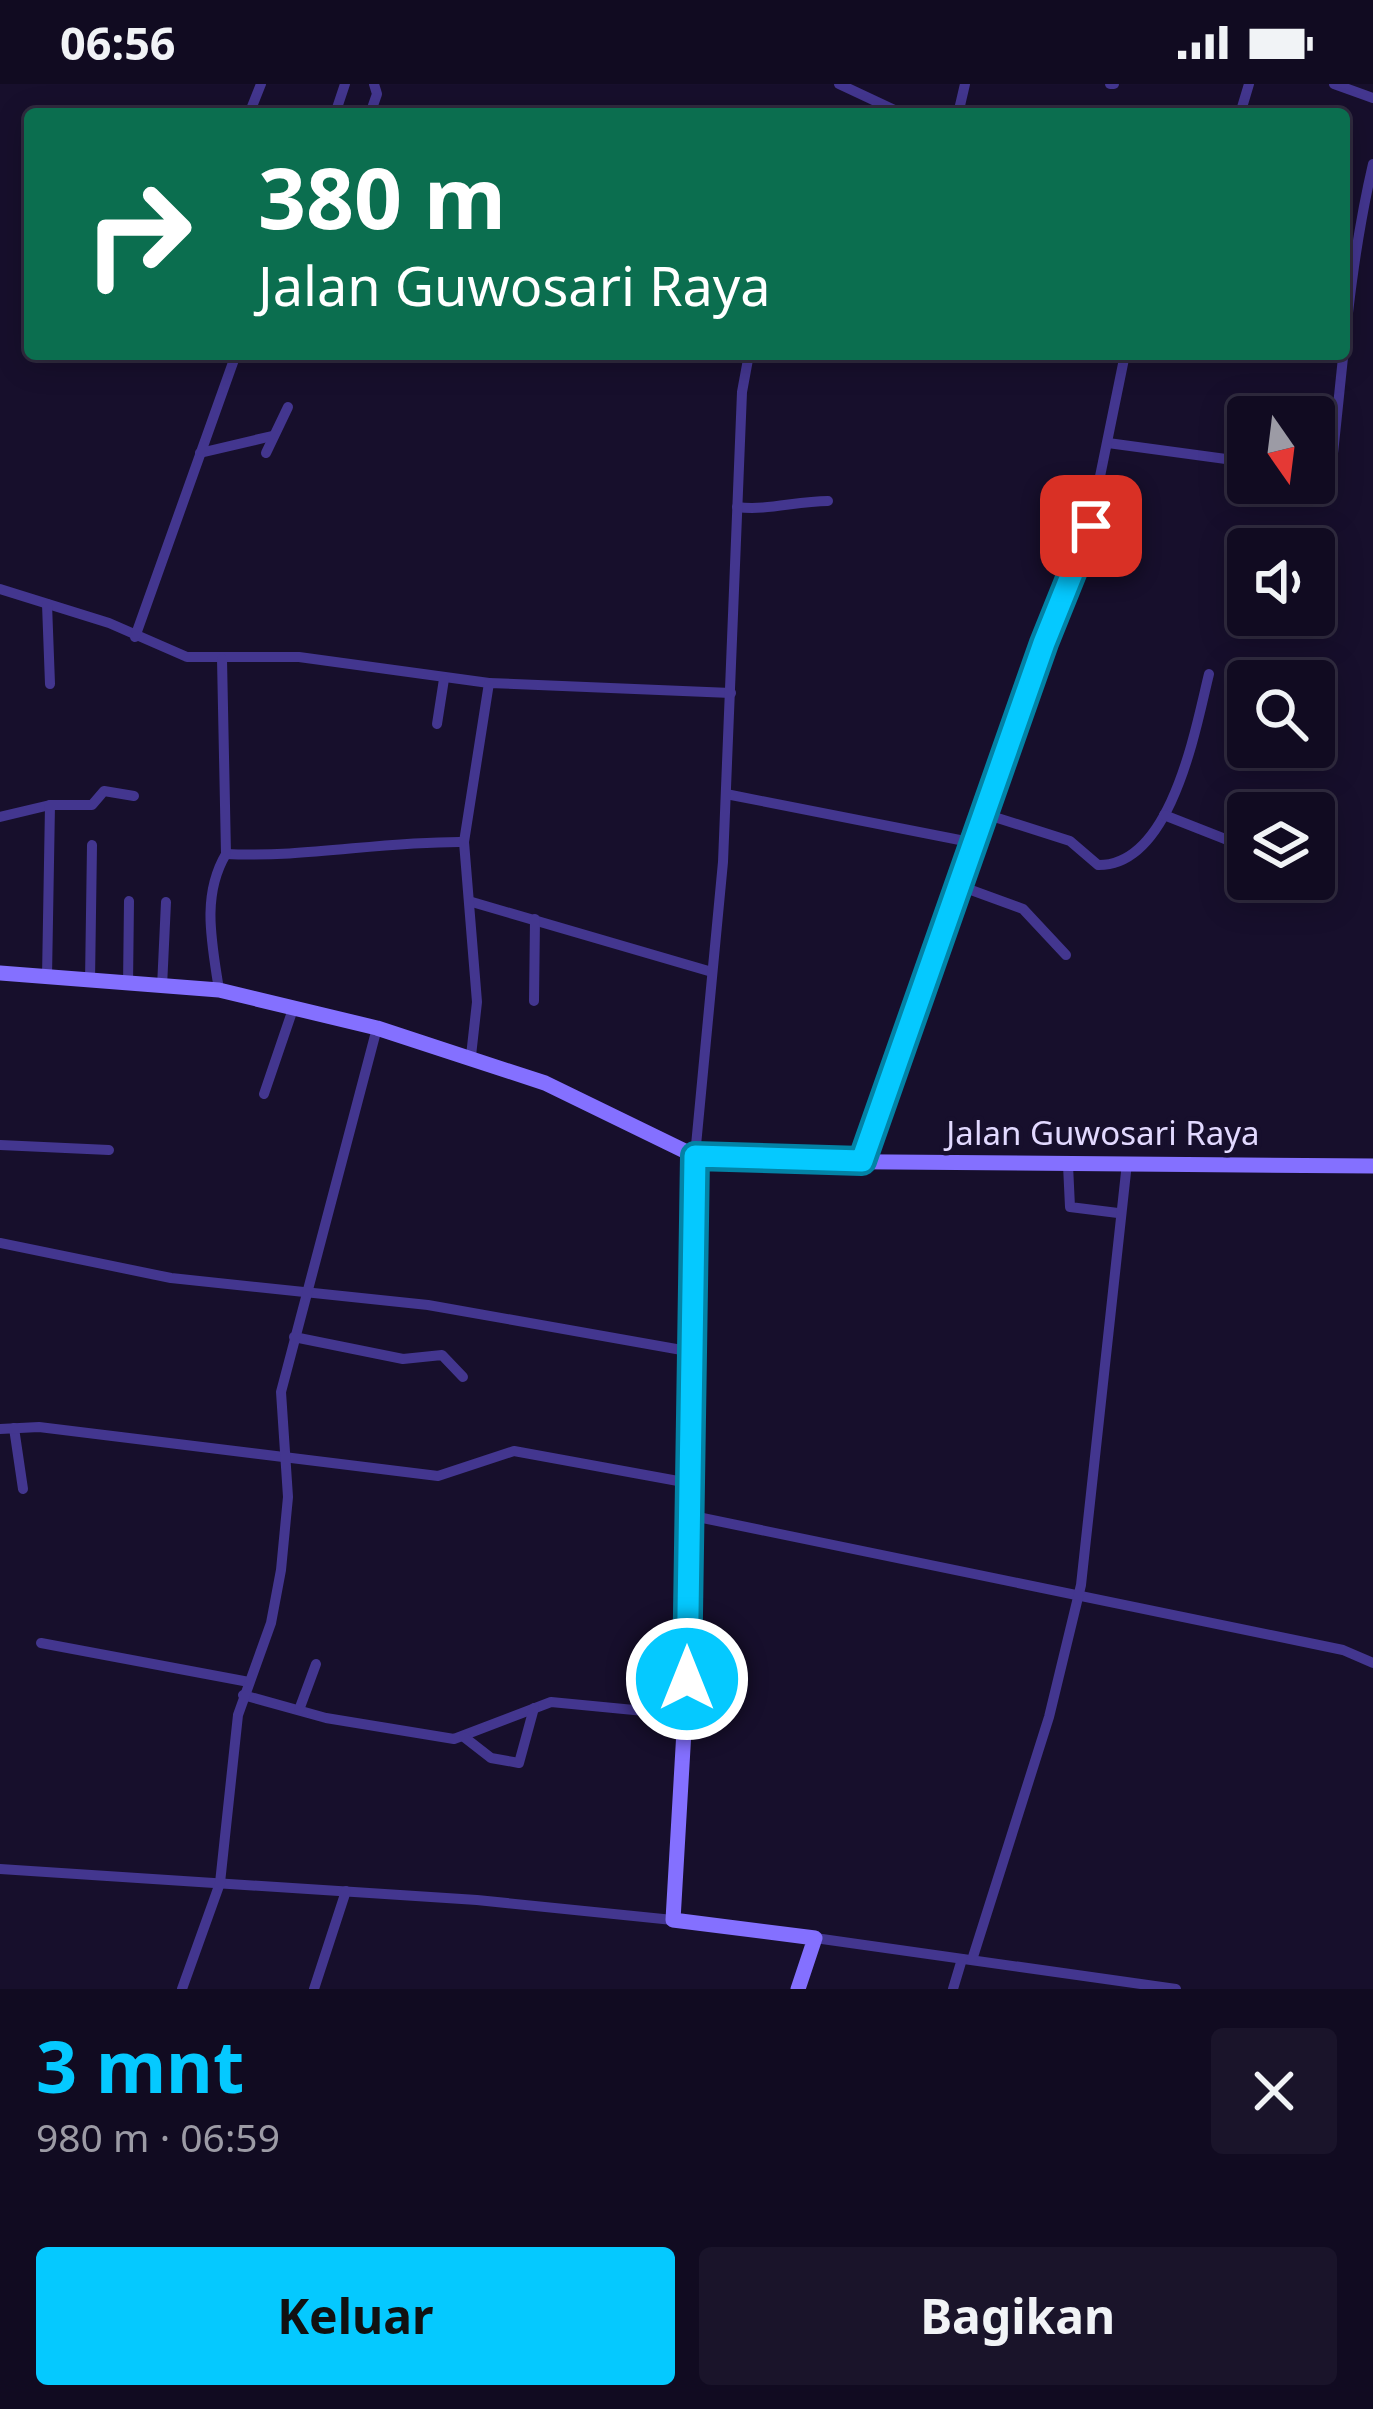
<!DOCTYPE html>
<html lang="id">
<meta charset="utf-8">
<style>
:root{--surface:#110b21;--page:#1a142a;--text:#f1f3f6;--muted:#9c9ba5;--line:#302b3f;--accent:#05c9ff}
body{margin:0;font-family:"Noto Sans",sans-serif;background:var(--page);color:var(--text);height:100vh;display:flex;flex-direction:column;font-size:45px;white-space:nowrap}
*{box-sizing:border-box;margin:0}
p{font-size:39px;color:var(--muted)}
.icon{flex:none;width:66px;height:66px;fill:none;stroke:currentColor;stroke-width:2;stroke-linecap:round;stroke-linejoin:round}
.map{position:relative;height:1905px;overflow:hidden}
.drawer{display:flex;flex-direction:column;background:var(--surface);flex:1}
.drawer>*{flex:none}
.top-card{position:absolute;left:24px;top:24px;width:1326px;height:252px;border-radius:12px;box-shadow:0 6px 30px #0003,0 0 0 3px var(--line);background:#0b6e4f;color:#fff;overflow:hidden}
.needle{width:78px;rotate:166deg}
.controls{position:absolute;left:1227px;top:312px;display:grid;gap:24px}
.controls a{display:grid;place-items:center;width:108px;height:108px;border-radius:12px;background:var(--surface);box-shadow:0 6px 30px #0003,0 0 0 3px var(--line);font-size:60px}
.pin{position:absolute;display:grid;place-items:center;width:102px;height:102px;color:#fff;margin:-51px;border-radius:24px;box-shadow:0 6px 18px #0006}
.me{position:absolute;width:132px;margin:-66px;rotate:0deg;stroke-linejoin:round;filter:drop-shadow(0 0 9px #0008)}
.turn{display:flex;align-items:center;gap:42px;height:252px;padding:0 36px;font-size:54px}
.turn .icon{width:156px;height:156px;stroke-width:2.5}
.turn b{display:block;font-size:84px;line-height:102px}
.round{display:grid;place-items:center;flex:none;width:126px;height:126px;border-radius:12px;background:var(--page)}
.overview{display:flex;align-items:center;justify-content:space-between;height:204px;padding:0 36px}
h1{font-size:72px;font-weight:700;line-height:90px;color:var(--accent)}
.action{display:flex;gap:24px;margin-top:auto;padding:24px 36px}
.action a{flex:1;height:138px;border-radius:12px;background:var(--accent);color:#111;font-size:48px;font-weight:700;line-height:138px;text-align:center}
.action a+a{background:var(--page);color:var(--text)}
.status{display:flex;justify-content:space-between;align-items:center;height:84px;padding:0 60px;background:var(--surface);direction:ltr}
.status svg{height:33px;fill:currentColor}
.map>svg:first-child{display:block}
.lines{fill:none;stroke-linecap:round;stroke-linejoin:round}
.street{stroke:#43368f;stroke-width:10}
.secondary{stroke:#8470ff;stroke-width:15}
.route-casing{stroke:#0383a6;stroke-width:30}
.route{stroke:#05c9ff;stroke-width:21}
.labels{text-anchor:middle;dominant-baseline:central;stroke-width:9;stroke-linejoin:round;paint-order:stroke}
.street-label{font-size:33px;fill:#e2d9ff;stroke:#170f2c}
</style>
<div class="status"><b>06:56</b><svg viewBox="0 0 49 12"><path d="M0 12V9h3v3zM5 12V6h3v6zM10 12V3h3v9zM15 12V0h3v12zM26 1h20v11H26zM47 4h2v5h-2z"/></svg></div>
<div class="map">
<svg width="1373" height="1905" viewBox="0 0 1373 1905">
<rect width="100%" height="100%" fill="#170f2c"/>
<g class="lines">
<!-- street -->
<g class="street">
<path d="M 839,0 L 903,30"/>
<path d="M 1110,0 L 1114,0"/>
<path d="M 1334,0 L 1373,14"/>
<path d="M 249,30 L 261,0"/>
<path d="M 335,30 L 345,0"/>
<path d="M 370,30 L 377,10 L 374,0"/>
<path d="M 958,30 L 965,0"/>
<path d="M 1240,30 L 1249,0"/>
<path d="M 1108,359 L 1248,378"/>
<path d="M 200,369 L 272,352"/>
<path d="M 266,369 L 288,323"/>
<path d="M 1314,388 L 1331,387 C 1343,283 1349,182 1373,80"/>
<path d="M 737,423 C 767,427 796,417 828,417"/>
<path d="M 0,505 L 109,539 L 187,573 L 299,573 L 489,599"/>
<path d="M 47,520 L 50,600"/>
<path d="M 135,553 L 236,270"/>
<path d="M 437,640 L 444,595"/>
<path d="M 726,710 L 975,759"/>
<path d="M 985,730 L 1070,757 L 1098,781 C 1172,782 1196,642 1209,590"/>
<path d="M 1164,731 L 1248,764"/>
<path d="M 0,733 L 50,721"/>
<path d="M 226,770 C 305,774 383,757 464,758"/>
<path d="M 960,802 L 1023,825 L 1066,871"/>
<path d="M 472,818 L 712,888"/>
<path d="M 47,893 L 50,721 L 92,721 L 104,707 L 134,712"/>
<path d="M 90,897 L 92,761"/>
<path d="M 128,901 L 129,817"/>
<path d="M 162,903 L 166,818"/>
<path d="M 219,906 C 212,859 201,812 226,770 L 222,575"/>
<path d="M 534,917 L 535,835"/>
<path d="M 471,972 L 477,918 L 464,758 L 489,599 L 731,609"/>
<path d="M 264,1010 L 293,925"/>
<path d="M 0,1061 L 109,1066"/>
<path d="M 695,1072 L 723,778 L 742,308 L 749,270"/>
<path d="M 862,1077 L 1044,559 L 1087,456 L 1125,270"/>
<path d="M 1068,1081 L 1070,1123 L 1118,1129"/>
<path d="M 0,1159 L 171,1194 L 428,1221 L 693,1268"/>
<path d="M 294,1253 L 403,1275 L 442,1271 L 463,1293"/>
<path d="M 14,1344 L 23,1405"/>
<path d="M 0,1345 L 39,1343 L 438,1392 L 514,1367 L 689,1399"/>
<path d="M 688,1431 L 1343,1566 L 1373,1579"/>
<path d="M 41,1559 L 249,1598"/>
<path d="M 243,1611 L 326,1634 L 454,1655 L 551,1618 L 686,1631"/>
<path d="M 299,1626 L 316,1580"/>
<path d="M 464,1653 L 491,1674 L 519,1679 L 534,1624"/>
<path d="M 0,1785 L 477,1816 L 673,1836"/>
<path d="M 815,1854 L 1176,1905"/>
<path d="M 972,1876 L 1049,1633 L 1081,1501 L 1127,1079"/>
<path d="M 182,1905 L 220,1799 L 238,1631 L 271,1539 L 281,1486 L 288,1413 L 281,1308 L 377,944"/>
<path d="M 314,1905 L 346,1807"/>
<path d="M 953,1905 L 962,1875"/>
</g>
<!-- secondary -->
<g class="secondary">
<path d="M 0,889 L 219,906 L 377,944 L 545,999 L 695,1072 L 766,1077 L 1373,1082"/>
<path d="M 695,1072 L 687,1595 L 673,1836 L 815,1854 L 798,1905"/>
</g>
</g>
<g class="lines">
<!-- route casing -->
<g class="route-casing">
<path id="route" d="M 687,1595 L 695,1072 L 862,1077 L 1044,559 L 1091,442"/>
</g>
<!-- route -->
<use href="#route" class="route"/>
</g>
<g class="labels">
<!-- street labels -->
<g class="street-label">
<text x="1103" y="1048">Jalan Guwosari Raya</text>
</g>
</g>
</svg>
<div class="controls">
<a><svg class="needle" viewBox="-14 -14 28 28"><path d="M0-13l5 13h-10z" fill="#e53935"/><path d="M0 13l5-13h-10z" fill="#9c9ba5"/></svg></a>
<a><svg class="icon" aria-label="sound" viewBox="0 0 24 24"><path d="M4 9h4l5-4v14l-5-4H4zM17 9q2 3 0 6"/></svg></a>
<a><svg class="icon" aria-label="search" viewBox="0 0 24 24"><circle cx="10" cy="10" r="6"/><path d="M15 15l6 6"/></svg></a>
<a><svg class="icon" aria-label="layers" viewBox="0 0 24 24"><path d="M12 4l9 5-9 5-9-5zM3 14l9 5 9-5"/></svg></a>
</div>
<div class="pin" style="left:1091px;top:442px;background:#d93025"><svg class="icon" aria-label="arrive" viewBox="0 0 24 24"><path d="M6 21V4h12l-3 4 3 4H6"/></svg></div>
<svg class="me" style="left:687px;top:1595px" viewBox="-20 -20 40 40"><circle r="17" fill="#05c9ff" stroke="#fff" stroke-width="3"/><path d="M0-11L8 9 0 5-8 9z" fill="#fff"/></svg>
<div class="top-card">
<div class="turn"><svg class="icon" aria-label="right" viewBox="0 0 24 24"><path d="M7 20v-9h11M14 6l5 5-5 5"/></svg><div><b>380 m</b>Jalan Guwosari Raya</div></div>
</div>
</div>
<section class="drawer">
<div class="overview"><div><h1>3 mnt</h1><p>980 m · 06:59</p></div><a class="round"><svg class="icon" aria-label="close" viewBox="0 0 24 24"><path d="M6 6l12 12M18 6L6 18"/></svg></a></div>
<div class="action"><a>Keluar</a><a>Bagikan</a></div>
</section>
